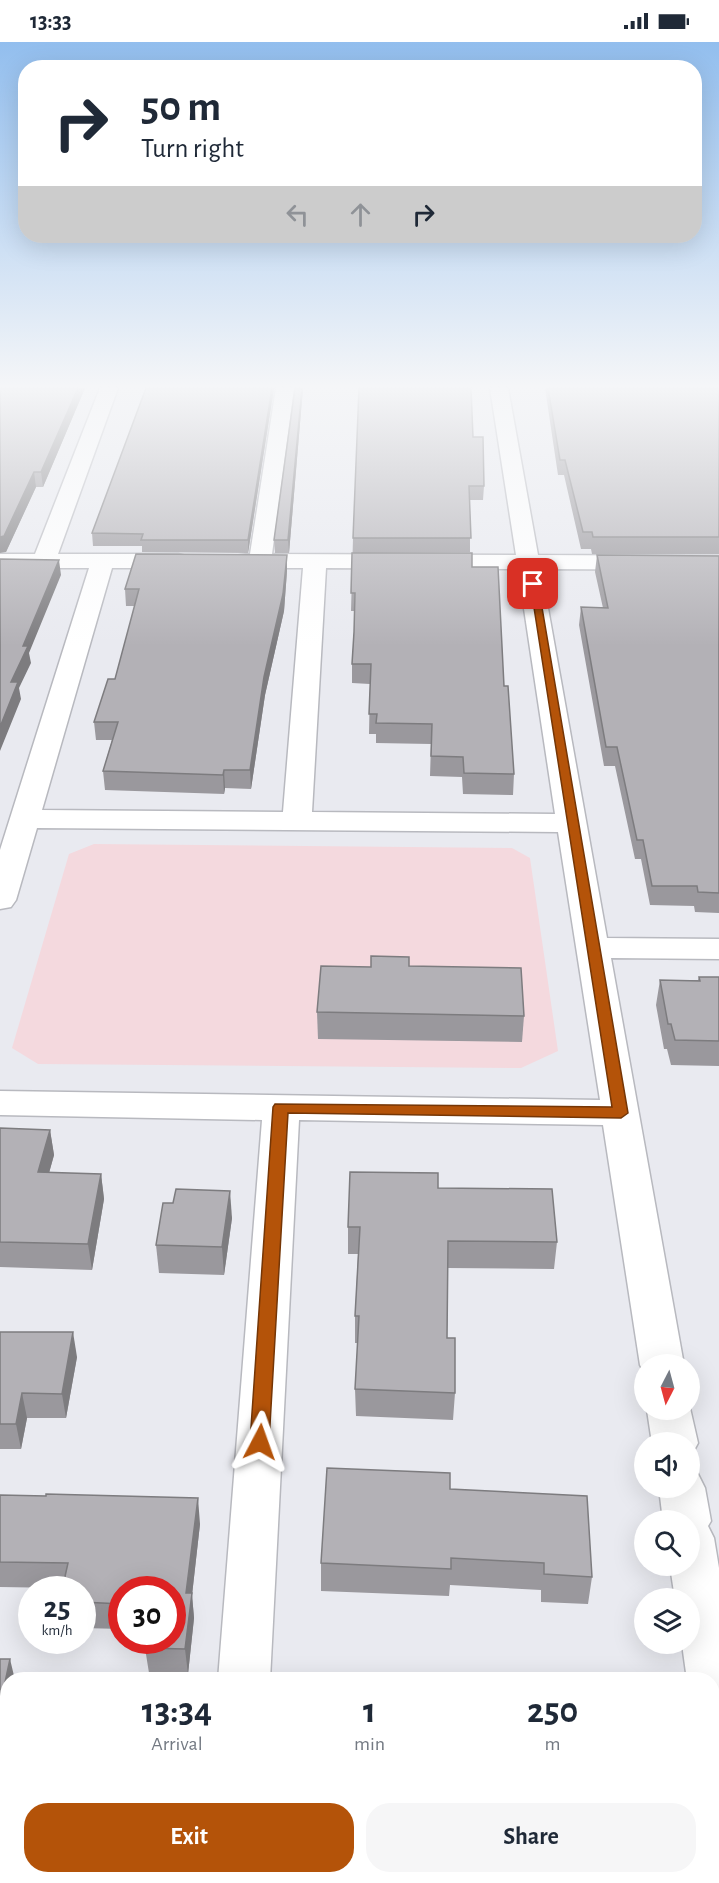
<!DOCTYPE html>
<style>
:root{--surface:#fff;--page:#f6f6f7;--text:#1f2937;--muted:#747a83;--accent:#b45309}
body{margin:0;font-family:"Alegreya Sans",sans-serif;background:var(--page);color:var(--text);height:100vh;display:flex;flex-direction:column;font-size:22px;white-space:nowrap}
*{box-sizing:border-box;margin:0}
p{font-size:20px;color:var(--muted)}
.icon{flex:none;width:33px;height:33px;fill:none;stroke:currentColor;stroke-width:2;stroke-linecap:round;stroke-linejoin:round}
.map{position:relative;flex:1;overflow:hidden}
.sheet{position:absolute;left:0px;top:1630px;width:720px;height:212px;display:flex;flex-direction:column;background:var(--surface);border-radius:24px 24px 0 0;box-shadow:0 6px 24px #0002}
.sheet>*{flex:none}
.guide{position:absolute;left:18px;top:18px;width:684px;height:183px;border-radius:24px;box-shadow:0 6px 24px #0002;background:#fff;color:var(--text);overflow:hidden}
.needle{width:39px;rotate:186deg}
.tools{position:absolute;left:634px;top:1312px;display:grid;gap:12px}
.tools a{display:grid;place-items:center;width:66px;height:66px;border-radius:50%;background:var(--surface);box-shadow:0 6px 24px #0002;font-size:30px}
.speed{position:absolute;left:18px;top:1534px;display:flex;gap:12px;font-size:30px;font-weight:700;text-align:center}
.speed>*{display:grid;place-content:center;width:78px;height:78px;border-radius:50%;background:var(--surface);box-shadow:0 6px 24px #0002;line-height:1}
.speed small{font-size:15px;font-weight:400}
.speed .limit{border:9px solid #d22;background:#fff;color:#111}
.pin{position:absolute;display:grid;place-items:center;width:51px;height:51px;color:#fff;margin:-26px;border-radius:12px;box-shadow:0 3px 9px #0006}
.me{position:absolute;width:66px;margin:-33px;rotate:4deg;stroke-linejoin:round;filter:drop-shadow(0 0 4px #0008)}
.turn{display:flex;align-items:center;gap:21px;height:126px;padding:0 24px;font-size:27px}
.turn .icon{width:78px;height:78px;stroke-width:2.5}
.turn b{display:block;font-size:42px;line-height:51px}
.lanes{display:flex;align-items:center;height:57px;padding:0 24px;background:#0003;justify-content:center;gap:30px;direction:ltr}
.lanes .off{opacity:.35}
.eta{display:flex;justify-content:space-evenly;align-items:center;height:102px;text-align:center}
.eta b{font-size:36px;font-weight:700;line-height:42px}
.primary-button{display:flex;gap:12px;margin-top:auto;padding:12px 24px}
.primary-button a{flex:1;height:69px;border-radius:24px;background:var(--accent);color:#fff;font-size:24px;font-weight:700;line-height:69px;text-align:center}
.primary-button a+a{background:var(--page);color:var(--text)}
.status{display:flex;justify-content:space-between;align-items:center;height:42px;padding:0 30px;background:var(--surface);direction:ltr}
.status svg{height:16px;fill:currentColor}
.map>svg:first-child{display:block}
.education{fill:#f4d9de}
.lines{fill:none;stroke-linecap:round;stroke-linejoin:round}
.street-casing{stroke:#b8b9bf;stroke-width:3}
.street{fill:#fff;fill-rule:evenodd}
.wall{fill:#9a989d}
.shaded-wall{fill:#7d7c7f}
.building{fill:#b3b1b6;stroke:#7d7c7f;stroke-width:1.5}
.route{fill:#b45309;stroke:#753606;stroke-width:1.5}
</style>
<div class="status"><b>13:33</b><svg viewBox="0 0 49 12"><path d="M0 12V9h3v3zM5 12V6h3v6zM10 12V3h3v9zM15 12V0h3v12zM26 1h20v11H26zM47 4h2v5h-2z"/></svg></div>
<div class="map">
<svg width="719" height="1841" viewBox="0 0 719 1841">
<rect width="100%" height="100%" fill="#e9eaf0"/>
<!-- education -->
<path class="education" d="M 94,802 L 512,806 L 530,816 L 558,1009 L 521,1026 L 38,1022 L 12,1006 L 69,812 Z"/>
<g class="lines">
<!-- street casing -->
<g class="street-casing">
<g id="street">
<path d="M 100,346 L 118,346 L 58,512 L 178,512 L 186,514 L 189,519 L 186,524 L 178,526 L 112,526 L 42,768 L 283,770 L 303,526 L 242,526 L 234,524 L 231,519 L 234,514 L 250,512 L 276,346 L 294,346 L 272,512 L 516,513 L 490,346 L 508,346 L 538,513 L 719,514 L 719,528 L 541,527 L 607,896 L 719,897 L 719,917 L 611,916 L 684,1323 L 645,1323 L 645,1332 L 640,1323 L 603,1083 L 299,1078 L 270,1638 L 218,1638 L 262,1078 L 0,1073 L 0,1049 L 600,1058 L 558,790 L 37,786 L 16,858 L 11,865 L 0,867 L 0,808 L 89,526 L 0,526 L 0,512 L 35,512 ZM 326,526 L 518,527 L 555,772 L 312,770 Z"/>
<path d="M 690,1366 L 698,1401 L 691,1414 L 690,1401 L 652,1401 L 647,1368 L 690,1368 Z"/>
<path d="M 690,1429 L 698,1432 L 705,1446 L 711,1479 L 708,1484 L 714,1496 L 719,1526 L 719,1700 L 712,1698 L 712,1638 L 687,1638 L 682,1602 L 690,1602 L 690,1557 L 675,1557 L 670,1524 L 690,1524 L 690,1479 L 663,1479 L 659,1446 L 690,1446 Z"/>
<rect x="204" y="1834" width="56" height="7"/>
</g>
</g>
<!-- street -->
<use href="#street" class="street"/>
</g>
<!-- wall -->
<g class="wall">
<path d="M 0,346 L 85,346 L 43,445 L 36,445 L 6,510 Z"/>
<path d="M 274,346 L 248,511 L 142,510 L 142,504 L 93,504 L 92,491 Z"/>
<path d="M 295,346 L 303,346 L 289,511 L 275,511 L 274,498 Z"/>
<path d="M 545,346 L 719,346 L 719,512 L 592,512 L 591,507 L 581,507 L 564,433 L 558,433 Z"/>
<path d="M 473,395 L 484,444 L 483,458 L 470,458 L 470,510 L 355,511 L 472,525 L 504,644 L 514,732 L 513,753 L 463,752 L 462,735 L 430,734 L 431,702 L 376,701 L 376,692 L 369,692 L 370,642 L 352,641 L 352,622 L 354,590 L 355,569 L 351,569 L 353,496 Z"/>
<path d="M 287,513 L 287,529 L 284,569 L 265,653 L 251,747 L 225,746 L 224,752 L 105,748 L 103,729 L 112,698 L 96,698 L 94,680 L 115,637 L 135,564 L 126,564 L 125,547 Z"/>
<path d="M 597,513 L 719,514 L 719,871 L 695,870 L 694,864 L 650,863 L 641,817 L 635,817 L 615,724 L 604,724 L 579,583 L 581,565 L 603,566 L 595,530 Z"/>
<path d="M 409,924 L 524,974 L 522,1000 L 318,997 L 317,970 L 371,925 Z"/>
<path d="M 699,935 L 719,935 L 719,1024 L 671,1023 L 667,1007 L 664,1007 L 656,963 L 660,938 L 698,938 Z"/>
<path d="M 0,1087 L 50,1088 L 54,1113 L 49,1131 L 101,1132 L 104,1157 L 92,1228 L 0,1225 Z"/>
<path d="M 438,1146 L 557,1200 L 554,1227 L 448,1226 L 447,1296 L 455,1351 L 453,1378 L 356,1374 L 355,1347 L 358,1301 L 355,1301 L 355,1274 L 358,1212 L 348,1212 L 348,1185 Z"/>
<path d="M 232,1176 L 224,1233 L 159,1231 L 156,1203 Z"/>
<path d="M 0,1290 L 77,1315 L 66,1376 L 27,1376 L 21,1407 L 0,1407 Z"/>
<path d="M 450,1447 L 592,1535 L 588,1562 L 541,1560 L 541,1548 L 450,1543 L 449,1554 L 321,1549 L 321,1521 Z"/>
<path d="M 0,1453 L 200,1482 L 192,1553 L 194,1576 L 188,1632 L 149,1631 L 145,1606 L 172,1548 L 122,1548 L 122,1587 L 82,1586 L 82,1548 L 62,1546 L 0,1545 Z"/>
<path d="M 0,1617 L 8,1638 L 8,1746 L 0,1745 Z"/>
</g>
<!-- shaded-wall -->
<g class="shaded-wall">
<path d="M 78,346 L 85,346 L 43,445 L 41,430 Z"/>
<path d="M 272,346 L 274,346 L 248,511 L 248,498 Z"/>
<path d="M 302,346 L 303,346 L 289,511 L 288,498 Z"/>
<path d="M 34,430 L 36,445 L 6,510 L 0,511 L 0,495 Z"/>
<path d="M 287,513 L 287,529 L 284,569 L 265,653 L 251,747 L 250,728 L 264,635 Z"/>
<path d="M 59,518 L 61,533 L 29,611 L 31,621 L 19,646 L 21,657 L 0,709 L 0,685 L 11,640 L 23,604 Z"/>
<path d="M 224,728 L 225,746 L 224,752 L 223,733 Z"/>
<path d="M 50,1088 L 54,1113 L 42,1156 L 38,1130 Z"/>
<path d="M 101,1132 L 104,1157 L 92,1228 L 88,1202 Z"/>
<path d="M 230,1149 L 232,1176 L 224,1233 L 222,1205 Z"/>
<path d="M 73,1290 L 77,1315 L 66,1376 L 62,1352 Z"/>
<path d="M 22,1351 L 27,1376 L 21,1407 L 16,1382 Z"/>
<path d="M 198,1456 L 200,1482 L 192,1553 L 194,1576 L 188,1632 L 185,1607 L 186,1551 Z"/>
<path d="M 10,1617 L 15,1638 L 8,1638 L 8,1659 L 4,1645 Z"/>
</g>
<!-- building -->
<g class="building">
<path d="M 0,346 L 78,346 L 41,430 L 34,430 L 4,494 L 0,495 Z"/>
<path d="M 146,346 L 272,346 L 248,498 L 141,498 L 143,492 L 92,491 Z"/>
<path d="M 295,346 L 302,346 L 288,498 L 274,498 Z"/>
<path d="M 359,346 L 471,346 L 473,395 L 483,395 L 484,444 L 469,444 L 471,496 L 353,496 Z"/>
<path d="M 548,346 L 719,346 L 719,495 L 593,495 L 592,490 L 583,490 L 565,418 L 560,418 Z"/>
<path d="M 352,511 L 472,511 L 472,525 L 498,525 L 504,644 L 508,644 L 514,732 L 464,731 L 463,715 L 431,714 L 432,682 L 376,681 L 377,672 L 369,672 L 371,622 L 352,622 L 354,590 L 355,551 L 351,551 Z"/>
<path d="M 136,512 L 287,513 L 283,552 L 264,635 L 250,728 L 224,728 L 223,733 L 103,729 L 118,680 L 94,680 L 108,637 L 115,637 L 139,547 L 125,547 Z"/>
<path d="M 597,513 L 719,514 L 719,851 L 698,850 L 697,844 L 652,844 L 643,798 L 637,798 L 617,705 L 606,705 L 581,565 L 608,566 Z"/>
<path d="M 0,517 L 59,518 L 23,604 L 28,604 L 11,640 L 18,640 L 0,685 Z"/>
<path d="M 371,914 L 409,915 L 409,924 L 521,926 L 524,974 L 317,970 L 321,924 L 371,925 Z"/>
<path d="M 699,935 L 719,935 L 719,999 L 675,998 L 671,982 L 668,982 L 660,938 L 700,939 Z"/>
<path d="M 0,1086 L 50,1088 L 38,1130 L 101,1132 L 88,1202 L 0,1200 Z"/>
<path d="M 350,1130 L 438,1131 L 438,1146 L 552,1147 L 557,1200 L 448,1199 L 447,1296 L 455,1296 L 455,1351 L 355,1347 L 359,1274 L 355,1274 L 360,1185 L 348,1185 Z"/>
<path d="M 176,1147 L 230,1149 L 222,1205 L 156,1203 L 163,1161 L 173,1161 Z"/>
<path d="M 0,1290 L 73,1290 L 62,1352 L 22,1351 L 16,1382 L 0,1382 Z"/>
<path d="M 327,1426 L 450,1431 L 450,1447 L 587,1454 L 592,1535 L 544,1532 L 544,1521 L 451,1516 L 451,1527 L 321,1521 Z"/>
<path d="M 46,1452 L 198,1456 L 186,1551 L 192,1551 L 185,1607 L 145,1606 L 147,1599 L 172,1599 L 172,1548 L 122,1548 L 122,1562 L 82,1560 L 82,1548 L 62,1548 L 68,1521 L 0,1520 L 0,1453 L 46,1454 Z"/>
<path d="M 0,1617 L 10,1617 L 4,1645 L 8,1645 L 8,1721 L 0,1721 Z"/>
</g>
<!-- sky -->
<linearGradient id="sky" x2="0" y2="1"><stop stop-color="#92beee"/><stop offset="0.57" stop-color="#f5f6f8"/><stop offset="1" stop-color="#f5f6f8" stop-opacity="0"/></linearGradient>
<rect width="719" height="604" fill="url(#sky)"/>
<!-- route -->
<path class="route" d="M 530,540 L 538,542 L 628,1071 L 621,1076 L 288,1071 L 269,1400 L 266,1405 L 260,1407 L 253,1405 L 250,1400 L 273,1065 L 275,1062 L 612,1065 Z"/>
</svg>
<div class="tools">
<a><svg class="needle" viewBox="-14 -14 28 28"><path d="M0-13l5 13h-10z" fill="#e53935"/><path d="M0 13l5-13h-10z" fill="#747a83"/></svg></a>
<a><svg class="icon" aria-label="sound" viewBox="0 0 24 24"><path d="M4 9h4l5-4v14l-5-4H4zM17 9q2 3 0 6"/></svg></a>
<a><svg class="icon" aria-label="search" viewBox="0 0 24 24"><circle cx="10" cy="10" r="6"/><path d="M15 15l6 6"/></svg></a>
<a><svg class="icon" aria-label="layers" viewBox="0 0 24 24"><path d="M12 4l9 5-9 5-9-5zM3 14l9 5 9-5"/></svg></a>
</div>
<div class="speed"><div>25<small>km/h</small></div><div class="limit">30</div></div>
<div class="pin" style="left:533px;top:542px;background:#d93025"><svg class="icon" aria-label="arrive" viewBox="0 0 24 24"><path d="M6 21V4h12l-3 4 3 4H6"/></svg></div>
<svg class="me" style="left:260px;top:1400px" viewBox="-20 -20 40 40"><path d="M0-17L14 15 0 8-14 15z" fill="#b45309" stroke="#fff" stroke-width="4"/></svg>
<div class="guide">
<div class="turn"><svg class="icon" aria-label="right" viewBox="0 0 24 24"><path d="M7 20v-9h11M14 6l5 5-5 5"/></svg><div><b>50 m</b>Turn right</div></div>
<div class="lanes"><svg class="icon off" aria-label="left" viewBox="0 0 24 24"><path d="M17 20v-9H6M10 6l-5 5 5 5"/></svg><svg class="icon off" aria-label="ahead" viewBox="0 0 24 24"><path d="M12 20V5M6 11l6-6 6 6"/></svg><svg class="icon" aria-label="right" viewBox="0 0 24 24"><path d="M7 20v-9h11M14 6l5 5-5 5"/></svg></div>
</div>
<section class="sheet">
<div class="eta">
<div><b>13:34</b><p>Arrival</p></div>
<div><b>1</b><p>min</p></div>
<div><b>250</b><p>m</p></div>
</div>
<div class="primary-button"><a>Exit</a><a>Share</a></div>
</section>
</div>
